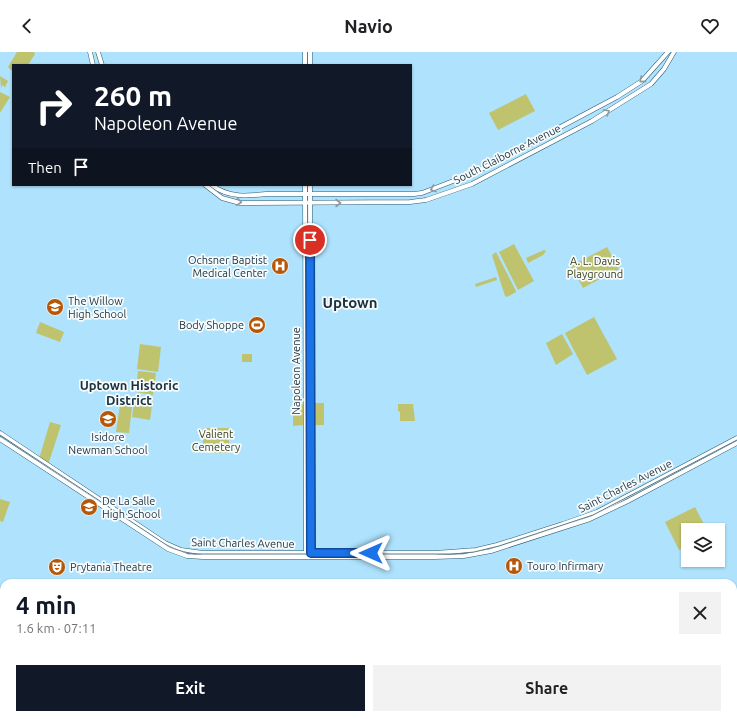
<!DOCTYPE html>
<meta charset="utf-8">
<style>
:root{--surface:#fff;--page:#f2f2f2;--text:#202124;--muted:#757577;--accent:#111827}
body{margin:0;font-family:Ubuntu,sans-serif;background:var(--page);color:var(--text);height:100vh;display:flex;flex-direction:column;font-size:15px;white-space:nowrap}
*{box-sizing:border-box;margin:0}
p{font-size:13px;color:var(--muted)}
.icon{flex:none;width:22px;height:22px;fill:none;stroke:currentColor;stroke-width:2;stroke-linecap:round;stroke-linejoin:round}
.map{position:relative;flex:1;overflow:hidden}
.panel{position:absolute;left:0px;top:527px;width:737px;height:140px;display:flex;flex-direction:column;background:var(--surface);border-radius:12px 12px 0 0;box-shadow:0 1px 3px #0004}
.panel>*{flex:none}
.banner{position:absolute;left:12px;top:12px;width:400px;height:122px;border-radius:0px;box-shadow:0 1px 3px #0004;background:#111827;color:#fff;overflow:hidden}
.fabs{position:absolute;left:681px;top:471px;display:grid;gap:8px}
.fabs a{display:grid;place-items:center;width:44px;height:44px;border-radius:0px;background:var(--surface);box-shadow:0 1px 3px #0004;font-size:20px}
.pin{position:absolute;display:grid;place-items:center;width:34px;height:34px;color:#fff;margin:-17px;border:2px solid #fff;border-radius:50%;box-shadow:0 1px 4px #0007}
.me{position:absolute;width:44px;margin:-22px;rotate:270deg;stroke-linejoin:round;filter:drop-shadow(0 0 3px #0008)}
.turn{display:flex;align-items:center;gap:14px;height:84px;padding:0 16px;font-size:18px}
.turn .icon{width:52px;height:52px;stroke-width:2.5}
.turn b{display:block;font-size:28px;line-height:34px}
.then{display:flex;align-items:center;height:38px;padding:0 16px;background:#0003;gap:8px;font-size:15px}
.round{display:grid;place-items:center;flex:none;width:42px;height:42px;border-radius:0px;background:var(--page)}
.headline{display:flex;align-items:center;justify-content:space-between;height:68px;padding:0 16px}
h1{font-size:24px;font-weight:600;line-height:30px;color:var(--accent)}
.cta{display:flex;gap:8px;margin-top:auto;padding:8px 16px}
.cta a{flex:1;height:46px;border-radius:0px;background:var(--accent);color:#fff;font-size:16px;font-weight:600;line-height:46px;text-align:center}
.cta a+a{background:var(--page);color:var(--text)}
header{display:flex;justify-content:space-between;align-items:center;height:52px;padding:0 16px;background:var(--surface);font-size:18px;font-weight:600}
.map>svg:first-child{display:block}
.green{fill:#bfc36d}
.lines{fill:none;stroke-linecap:round;stroke-linejoin:round}
.major-casing{stroke:#295a71;stroke-width:5}
.major{stroke:#fff;stroke-width:4}
.tram{stroke:#577889;stroke-width:1}
.oneway{stroke:#8e989e}
.route-casing{stroke:#114b97;stroke-width:10}
.route{stroke:#1a73e8;stroke-width:7}
.labels{text-anchor:middle;dominant-baseline:central;stroke-width:3.5;stroke-linejoin:round;paint-order:stroke}
.street-label{font-size:11px;fill:#1d313c;stroke:#f6fbfe}
.poi-label{font-size:11px;fill:#1d313c;stroke:#f6fbfe;text-anchor:start}
.park-label{font-size:11px;fill:#404115;stroke:#f6fbfe}
.quarter-label{font-size:13px;font-weight:bold;fill:#1d313c;stroke:#f6fbfe}
.district-label{font-size:15px;font-weight:bold;fill:#1d313c;stroke:#f6fbfe}
</style>
<header><svg class="icon" aria-label="back" viewBox="0 0 24 24"><path d="M15 5l-7 7 7 7"/></svg>Navio<svg class="icon" aria-label="heart" viewBox="0 0 24 24"><path d="M12 20l-8-8c-3-5 5-10 8-4 3-6 11-1 8 4z"/></svg></header>
<div class="map">
<svg width="737" height="667" viewBox="0 0 737 667">
<rect width="100%" height="100%" fill="#aee2fd"/>
<!-- green -->
<g class="green">
<path d="M 17,0 L 34,0 L 35,2 L 28,13 L 13,13 L 13,20 L 8,15 Z"/>
<path d="M 0,24 L 8,29 L 5,35 L 2,33 L 1,36 Z"/>
<path d="M 0,40 L 10,45 L 0,61 Z"/>
<path d="M 526,42 L 535,59 L 498,78 L 489,61 Z"/>
<path d="M 514,192 L 534,229 L 518,238 L 499,200 Z"/>
<path d="M 607,195 L 619,217 L 583,236 L 571,214 Z"/>
<path d="M 544,198 L 546,199 L 543,203 L 528,211 L 526,206 Z"/>
<path d="M 496,200 L 516,239 L 516,240 L 507,245 L 505,244 L 492,203 Z"/>
<path d="M 496,225 L 497,228 L 476,235 L 475,232 Z"/>
<path d="M 594,265 L 617,307 L 587,323 L 565,281 Z"/>
<path d="M 40,270 L 64,280 L 60,290 L 36,281 Z"/>
<path d="M 562,282 L 573,302 L 556,313 L 546,291 Z"/>
<path d="M 140,292 L 161,295 L 158,320 L 137,317 Z"/>
<rect x="242" y="302" width="10" height="8"/>
<path d="M 138,319 L 156,321 L 153,343 L 136,340 Z"/>
<path d="M 135,344 L 153,346 L 150,368 L 132,365 Z"/>
<rect x="311" y="351" width="13" height="22"/>
<path d="M 293,352 L 304,352 L 304,373 L 293,374 Z"/>
<path d="M 398,352 L 413,352 L 415,369 L 400,369 L 400,360 L 398,359 Z"/>
<path d="M 120,353 L 132,355 L 129,381 L 116,380 Z"/>
<path d="M 50,370 L 61,373 L 48,413 L 39,407 Z"/>
<path d="M 203,376 L 229,376 L 229,401 L 203,400 Z"/>
<path d="M 0,447 L 10,450 L 3,470 L 0,469 Z"/>
<path d="M 695,455 L 707,478 L 688,478 L 688,494 L 679,498 L 665,470 Z"/>
<path d="M 0,659 L 4,660 L 4,663 L 16,663 L 23,665 L 22,667 L 0,667 Z"/>
</g>
<g class="lines">
<!-- major casing -->
<g class="major-casing">
<g id="major">
<path d="M 90,0 L 93,13"/>
<path d="M 98,0 L 102,13"/>
<path d="M 305,0 L 305,13"/>
<path d="M 310,0 L 310,13"/>
<path d="M 205,133 L 222,146 L 240,151 L 410,150 L 426,148 L 472,132 L 592,69 L 651,32 L 664,17 L 674,0"/>
<path d="M 212,133 C 228,146 248,144 266,142 L 414,142 L 422,141 L 474,121 L 617,45 L 642,29 L 668,0"/>
<path d="M 305,133 L 306,503"/>
<path d="M 310,133 L 311,503"/>
<path d="M 0,381 L 165,491 L 181,498 L 203,501 L 435,501 L 476,498 L 497,493 L 563,472 L 597,460 L 737,386"/>
<path d="M 0,387 L 168,497 L 187,504 L 203,505 L 435,505 L 464,504 L 491,499 L 590,467 L 628,449 L 737,391"/>
</g>
</g>
<!-- major -->
<use href="#major" class="major"/>
<!-- tram -->
<path class="tram" d="M 0,383 L 165,492 C 177,499 189,502 203,502 L 454,502 L 474,500 L 499,494 L 593,463 L 737,388"/>
</g>
<!-- one-way arrows -->
<defs><path id="oneway-chevron" d="M-2-3.5L2.5 0L-2 3.5" fill="none" stroke-width="1.6" stroke-linecap="round" stroke-linejoin="round"/></defs>
<g class="oneway">
<use href="#oneway-chevron" transform="translate(642 28) rotate(140)"/>
<use href="#oneway-chevron" transform="translate(607 60) rotate(-31)"/>
<use href="#oneway-chevron" transform="translate(433 137) rotate(160)"/>
<use href="#oneway-chevron" transform="translate(239 150) rotate(6)"/>
<use href="#oneway-chevron" transform="translate(338 151)"/>
</g>
<g class="lines">
<!-- route casing -->
<g class="route-casing">
<path id="route" d="M 310,188 L 311,501 L 371,501"/>
</g>
<!-- route -->
<use href="#route" class="route"/>
</g>
<!-- icons -->
<defs>
<g id="hospital-disc" transform="scale(0.9)"><circle r="9.5" fill="#b55706" stroke="#f6fbfe"/><path d="M-5-5h3v3.5h4V-5h3V5h-3V1.5h-4V5h-3Z" fill="#fff"/></g>
<g id="school-disc" transform="scale(0.9)"><circle r="9.5" fill="#b55706" stroke="#f6fbfe"/><path d="M0-5L7-2L0 1L-7-2ZM-4 1L0 2.5L4 1V4Q0 6-4 4Z" fill="#fff"/></g>
<g id="stadium-disc" transform="scale(0.9)"><circle r="9.5" fill="#b55706" stroke="#f6fbfe"/><path d="M0-5a6.5 5 0 1 0 0 10a6.5 5 0 1 0 0-10ZM-3.5-1.8h7v3.6h-7Z" fill="#fff"/></g>
<g id="theatre-disc" transform="scale(0.9)"><circle r="9.5" fill="#b55706" stroke="#f6fbfe"/><path d="M-5-5.5Q0-4 5-5.5V0Q5 5 0 6Q-5 5-5 0ZM-3.3-2.5H-1v1.5H-3.3ZM1-2.5H3.3v1.5H1ZM-2.8 1Q0 5.5 2.8 1Z" fill="#fff"/></g>
</defs>
<g fill-rule="evenodd">
<use href="#hospital-disc" x="280" y="214"/>
<use href="#school-disc" x="55" y="255"/>
<use href="#stadium-disc" x="257" y="273"/>
<use href="#school-disc" x="108" y="367"/>
<use href="#school-disc" x="89" y="455"/>
<use href="#hospital-disc" x="514" y="514"/>
<use href="#theatre-disc" x="57" y="515"/>
</g>
<g class="labels">
<!-- street labels -->
<g class="street-label">
<text transform="translate(507 102) rotate(-27)">South Claiborne Avenue</text>
<text transform="translate(296 319) rotate(-90)">Napoleon Avenue</text>
<text transform="translate(625 434) rotate(-27)">Saint Charles Avenue</text>
<text transform="translate(243 491) rotate(1)">Saint Charles Avenue</text>
</g>
<!-- poi labels -->
<g class="poi-label">
<text x="267" y="208" text-anchor="end">Ochsner Baptist<tspan x="267" dy="13">Medical Center</tspan></text>
<text x="68" y="249">The Willow<tspan x="68" dy="13">High School</tspan></text>
<text x="244" y="273" text-anchor="end">Body Shoppe</text>
<text x="108" y="385" text-anchor="middle">Isidore<tspan x="108" dy="13">Newman School</tspan></text>
<text x="102" y="449">De La Salle<tspan x="102" dy="13">High School</tspan></text>
<text x="527" y="514">Touro Infirmary</text>
<text x="70" y="515">Prytania Theatre</text>
</g>
<!-- park labels -->
<g class="park-label">
<text x="595" y="209">A. L. Davis<tspan x="595" dy="13">Playground</tspan></text>
<text x="216" y="382">Valient<tspan x="216" dy="13">Cemetery</tspan></text>
</g>
<!-- quarter labels -->
<g class="quarter-label">
<text x="129" y="333">Uptown Historic<tspan x="129" dy="15">District</tspan></text>
</g>
<!-- district labels -->
<g class="district-label">
<text x="350" y="250">Uptown</text>
</g>
</g>
</svg>
<div class="fabs">
<a><svg class="icon" aria-label="layers" viewBox="0 0 24 24"><path d="M12 4l9 5-9 5-9-5zM3 14l9 5 9-5"/></svg></a>
</div>
<div class="pin" style="left:310px;top:188px;background:#d93025"><svg class="icon" aria-label="arrive" viewBox="0 0 24 24"><path d="M6 21V4h12l-3 4 3 4H6"/></svg></div>
<svg class="me" style="left:371px;top:501px" viewBox="-20 -20 40 40"><path d="M0-17L14 15 0 8-14 15z" fill="#1a73e8" stroke="#fff" stroke-width="4"/></svg>
<div class="banner">
<div class="turn"><svg class="icon" aria-label="right" viewBox="0 0 24 24"><path d="M7 20v-9h11M14 6l5 5-5 5"/></svg><div><b>260 m</b>Napoleon Avenue</div></div>
<div class="then">Then<svg class="icon" aria-label="arrive" viewBox="0 0 24 24"><path d="M6 21V4h12l-3 4 3 4H6"/></svg></div>
</div>
<section class="panel">
<div class="headline"><div><h1>4 min</h1><p>1.6 km · 07:11</p></div><a class="round"><svg class="icon" aria-label="close" viewBox="0 0 24 24"><path d="M6 6l12 12M18 6L6 18"/></svg></a></div>
<div class="cta"><a>Exit</a><a>Share</a></div>
</section>
</div>
